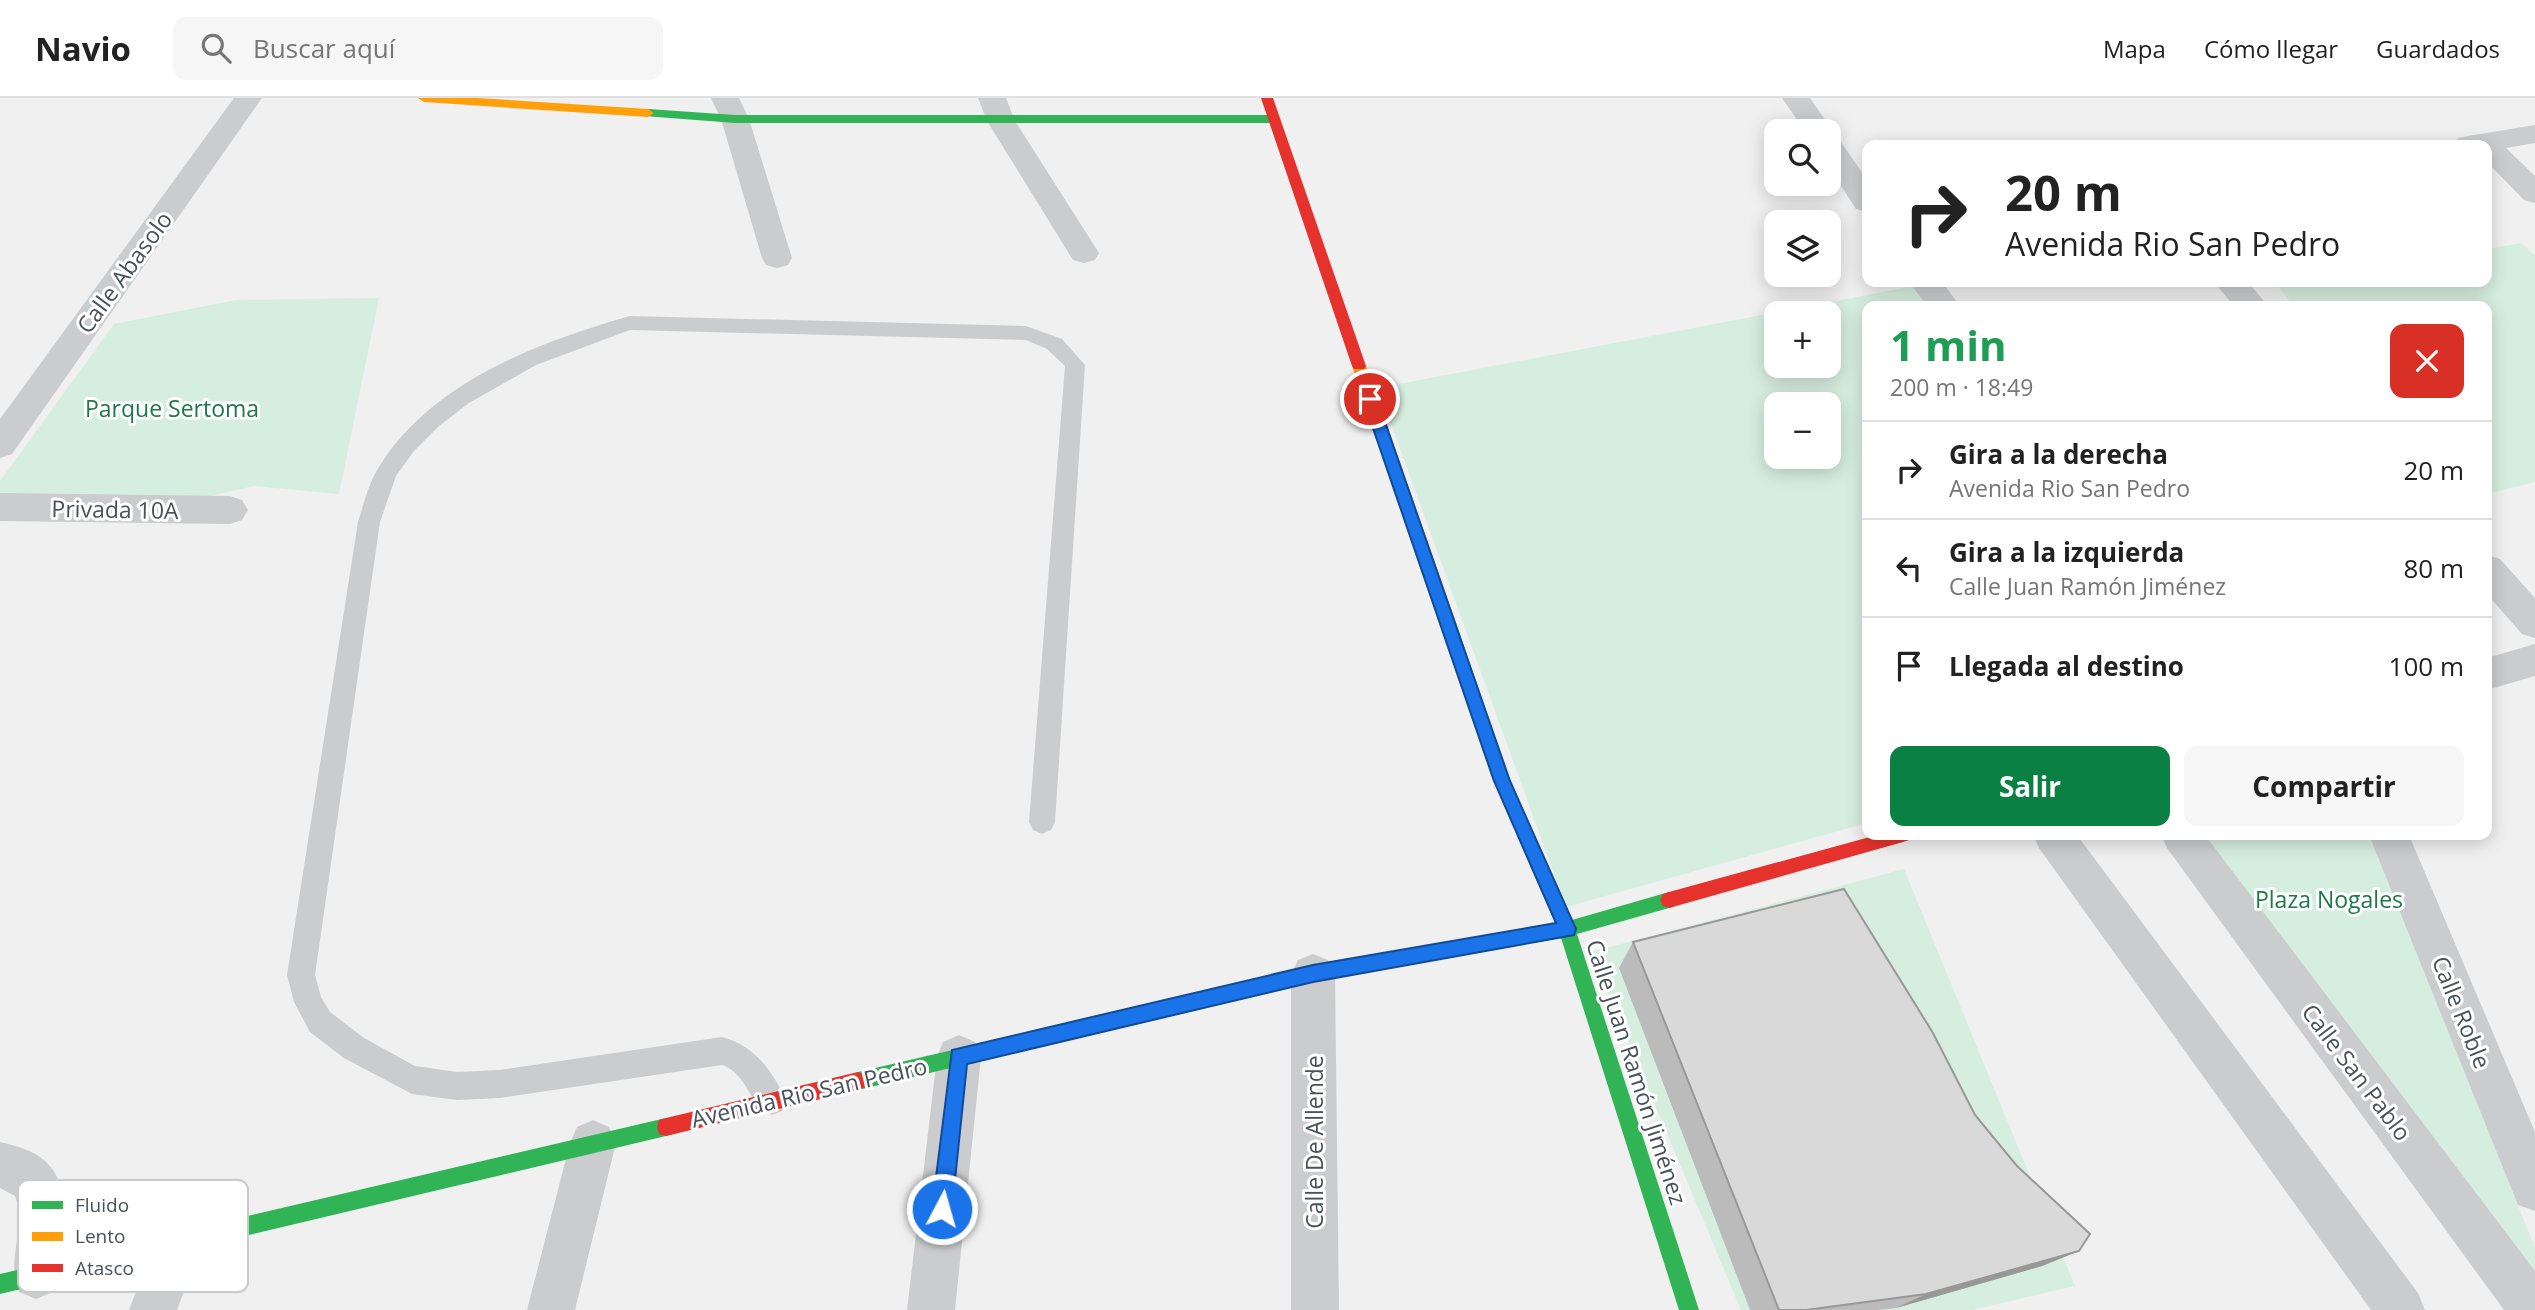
<!DOCTYPE html>
<html lang="es">
<meta charset="utf-8">
<style>
:root{--surface:#fff;--page:#f6f6f6;--text:#222;--muted:#767676;--line:#e0e0e0;--accent:#0b8043}
body{margin:0;font-family:"Open Sans",sans-serif;background:var(--page);color:var(--text);height:100vh;display:flex;flex-direction:column;font-size:26px;white-space:nowrap}
*{box-sizing:border-box;margin:0}
p{font-size:23px;color:var(--muted)}
.icon{flex:none;width:38px;height:38px;fill:none;stroke:currentColor;stroke-width:2;stroke-linecap:round;stroke-linejoin:round}
.map{position:relative;flex:1;overflow:hidden}
.drawer{position:absolute;left:1862px;top:203px;width:630px;height:539px;display:flex;flex-direction:column;background:var(--surface);border-radius:14px;box-shadow:0 4px 18px #0003}
.drawer>*{flex:none}
.top-card{position:absolute;left:1862px;top:42px;width:630px;height:147px;border-radius:14px;box-shadow:0 4px 18px #0003;background:#fff;color:var(--text);overflow:hidden}
.controls{position:absolute;left:1764px;top:21px;display:grid;gap:14px}
.controls a{display:grid;place-items:center;width:77px;height:77px;border-radius:14px;background:var(--surface);box-shadow:0 4px 18px #0003;font-size:35px}
.pin{position:absolute;display:grid;place-items:center;width:60px;height:60px;color:#fff;margin:-30px;border:4px solid #fff;border-radius:50%;box-shadow:0 2px 7px #0007}
.me{position:absolute;width:77px;margin:-38px;rotate:6deg;stroke-linejoin:round;filter:drop-shadow(0 0 5px #0008)}
.turn{display:flex;align-items:center;gap:24px;height:147px;padding:0 28px;font-size:32px}
.turn .icon{width:91px;height:91px;stroke-width:2.5}
.turn b{display:block;font-size:49px;line-height:60px}
.round{display:grid;place-items:center;flex:none;width:74px;height:74px;border-radius:14px;background:var(--page)}
.overview{display:flex;align-items:center;justify-content:space-between;height:119px;padding:0 28px}
h1{font-size:42px;font-weight:700;line-height:52px;color:#1e9e55}
.primary-button{display:flex;gap:14px;margin-top:auto;padding:14px 28px}
.primary-button a{flex:1;height:80px;border-radius:14px;background:var(--accent);color:#fff;font-size:28px;font-weight:700;line-height:80px;text-align:center}
.primary-button a+a{background:var(--page);color:var(--text)}
ul{padding:0;list-style:none}
li{display:flex;align-items:center;gap:21px;height:98px;padding:0 28px;border-top:2px solid var(--line)}
li div{flex:1}
li b{display:block;font-size:26px}
li em{font-style:normal}
header{display:flex;align-items:center;gap:42px;box-sizing:border-box;height:98px;padding:0 35px;background:var(--surface);border-bottom:2px solid var(--line)}
header strong{font-size:33px}
nav{display:flex;gap:38px;margin-inline-start:auto;font-size:24px}
.search{width:490px;height:63px;background:var(--page);display:flex;align-items:center;gap:18px;box-sizing:border-box;padding:0 24px;border-radius:14px;color:var(--muted);font-size:26px}
.map>svg:first-child{display:block}
.green{fill:#d6eedf;fill-rule:evenodd}
.lines{fill:none;stroke-linecap:round;stroke-linejoin:round}
.lane{fill:#caccce;fill-rule:evenodd}
.street{fill:#caccce;fill-rule:evenodd}
.fast{fill:#30b455;fill-rule:evenodd}
.slow{fill:#ff9f0a;fill-rule:evenodd}
.jam{fill:#e5322d;fill-rule:evenodd}
.wall{fill:#bbb}
.shaded-wall{fill:#989899}
.building{fill:#d9d9da;stroke:#989899;stroke-width:2}
.route{fill:#1a73e8;stroke:#114b97;stroke-width:2}
.labels{text-anchor:middle;dominant-baseline:central;stroke-width:6;stroke-linejoin:round;paint-order:stroke}
.street-label{font-size:23px;fill:#48525b;stroke:#fff}
.park-label{font-size:23px;fill:#1d784a;stroke:#fff}
.key{fill:#fff;stroke:#c8cbce;stroke-width:2}
.key-label{font-size:19px;fill:#48525b}
</style>
<header>
<strong>Navio</strong>
<div class="search"><svg class="icon" aria-label="search" viewBox="0 0 24 24"><circle cx="10" cy="10" r="6"/><path d="M15 15l6 6"/></svg>Buscar aquí</div>
<nav><a>Mapa</a><a>Cómo llegar</a><a>Guardados</a></nav>
</header>
<div class="map">
<svg width="2535" height="1212" viewBox="0 0 2535 1212">
<rect width="100%" height="100%" fill="#f0f0f0"/>
<!-- green -->
<g class="green">
<path d="M 2521,145 L 2535,157 L 2535,384 L 2487,396 L 2487,208 L 2294,208 L 2278,189 L 2307,184 L 2487,184 L 2487,151 Z"/>
<path d="M 1914,188 L 1928,208 L 1867,208 L 1867,725 L 1566,809 L 1378,290 ZM 1776,215 L 1829,215 L 1829,268 L 1776,268 ZM 1776,306 L 1829,306 L 1829,359 L 1776,359 Z"/>
<path d="M 379,200 L 339,396 L 254,388 L 166,408 L 0,404 L 0,383 L 114,226 L 236,202 Z"/>
<path d="M 2200,737 L 2371,737 L 2535,1150 L 2535,1178 Z"/>
<path d="M 1904,771 L 2075,1188 L 1972,1212 L 1741,1212 L 1591,854 Z"/>
</g>
<g class="lines">
<!-- lane -->
<path class="lane" d="M 630,218 L 1026,228 L 1062,241 L 1085,267 L 1055,724 L 1051,732 L 1042,736 L 1033,732 L 1029,724 L 1065,268 L 1047,251 L 1026,242 L 630,232 L 536,267 L 469,305 L 439,328 L 414,353 L 396,378 L 380,424 L 315,877 L 321,899 L 330,914 L 364,940 L 415,968 L 457,974 L 500,972 L 722,939 C 754,947 774,974 786,1003 L 782,1013 L 772,1017 C 749,1008 747,975 722,967 L 500,1000 L 457,1002 L 412,996 L 344,960 L 310,934 L 294,904 L 287,877 L 358,424 C 364,406 368,386 379,369 C 431,284 539,244 630,218 Z"/>
<!-- street -->
<g class="street">
<path d="M 234,0 L 262,0 L 12,356 L 0,360 L 0,321 Z"/>
<path d="M 711,0 L 739,0 L 749,21 L 792,160 L 788,167 L 777,170 L 766,167 L 762,160 L 721,21 Z"/>
<path d="M 978,0 L 1006,0 L 1015,23 L 1099,155 L 1095,162 L 1084,165 L 1073,162 L 987,23 Z"/>
<path d="M 1782,0 L 1810,0 L 1833,33 L 1829,39 L 1839,41 L 1867,82 L 1867,114 L 1856,111 L 1829,69 L 1829,33 L 1805,33 Z"/>
<path d="M 2535,27 L 2535,45 L 2506,50 L 2535,78 L 2535,105 L 2524,102 L 2487,64 L 2487,47 L 2454,47 L 2458,40 L 2468,38 Z"/>
<path d="M 1909,184 L 1942,184 L 1960,208 L 1927,208 Z"/>
<path d="M 2214,184 L 2248,184 L 2268,208 L 2234,208 Z"/>
<path d="M 0,395 L 230,398 L 242,402 L 248,412 L 242,422 L 230,426 L 0,423 Z"/>
<path d="M 2487,457 L 2500,461 L 2535,500 L 2535,540 L 2522,536 L 2487,496 Z"/>
<path d="M 2535,546 L 2535,578 L 2487,592 L 2487,560 Z"/>
<path d="M 2033,737 L 2077,737 L 2418,1195 L 2425,1212 L 2371,1212 L 2039,750 Z"/>
<path d="M 2161,737 L 2205,737 L 2535,1173 L 2535,1212 L 2504,1212 L 2167,750 Z"/>
<path d="M 2369,737 L 2409,737 L 2535,1034 L 2535,1113 L 2518,1107 Z"/>
<path d="M 1313,856 L 1328,862 L 1335,876 L 1339,1212 L 1291,1212 L 1291,876 L 1298,862 Z"/>
<path d="M 959,937 L 975,944 L 981,959 L 955,1212 L 907,1212 L 937,959 L 943,944 Z"/>
<path d="M 593,1022 L 609,1029 L 616,1045 L 575,1212 L 527,1212 L 570,1045 L 577,1029 Z"/>
<path d="M 0,1044 C 16,1048 33,1052 45,1063 C 76,1090 67,1161 53,1194 L 36,1201 L 19,1194 C 5,1160 28,1129 15,1098 L 0,1090 Z"/>
<path d="M 178,1122 L 195,1129 L 202,1146 L 177,1212 L 129,1212 L 161,1129 Z"/>
</g>
<!-- fast -->
<g class="fast">
<path d="M 648,11 L 735,17 L 1274,17 L 1280,21 L 1274,25 L 735,25 L 644,18 L 642,15 Z"/>
<path d="M 1446,513 L 1451,515 L 1454,519 L 1510,683 L 1572,822 L 1669,794 L 1675,796 L 1678,802 L 1675,808 L 1669,810 L 1577,836 L 1699,1212 L 1679,1212 L 1561,840 L 1313,884 L 858,992 L 851,989 L 849,983 L 851,977 L 858,974 L 1313,868 L 1556,825 L 1494,683 L 1438,519 L 1441,515 Z"/>
<path d="M 666,1020 L 673,1022 L 675,1029 L 673,1036 L 666,1038 L 0,1196 L 0,1176 Z"/>
</g>
<!-- slow -->
<g class="slow">
<path d="M 418,0 L 477,0 L 648,11 L 654,15 L 648,19 L 424,4 Z"/>
<path d="M 1359,263 L 1366,268 L 1454,519 L 1451,523 L 1441,523 L 1438,519 L 1352,268 Z"/>
</g>
<!-- jam -->
<g class="jam">
<path d="M 1261,0 L 1273,0 L 1366,268 L 1364,271 L 1354,271 L 1352,268 Z"/>
<path d="M 1877,737 L 1911,737 L 1909,742 L 1903,744 L 1669,810 L 1663,808 L 1660,802 L 1663,796 L 1669,794 Z"/>
<path d="M 858,974 L 865,977 L 867,983 L 865,989 L 858,992 L 666,1038 L 659,1036 L 657,1029 L 659,1022 L 666,1020 Z"/>
</g>
</g>
<!-- wall -->
<path class="wall" d="M 1633,844 L 1975,1017 L 2079,1153 L 2042,1168 L 1896,1210 L 1878,1212 L 1750,1212 L 1619,870 Z"/>
<!-- shaded-wall -->
<path class="shaded-wall" d="M 2079,1153 L 2042,1168 L 1896,1210 L 1926,1196 Z"/>
<!-- building -->
<path class="building" d="M 1844,791 L 1933,935 L 1975,1017 L 2017,1068 L 2090,1136 L 2079,1153 L 1926,1196 L 1806,1212 L 1779,1212 L 1633,844 Z"/>
<!-- route -->
<path class="route" d="M 1370,296 L 1377,301 L 1510,683 L 1576,831 L 1574,837 L 1313,884 L 967,966 L 952,1111 L 949,1117 L 942,1120 L 935,1117 L 932,1111 L 952,952 L 1313,867 L 1556,825 L 1494,683 L 1363,301 Z"/>
<g class="labels">
<!-- street labels -->
<g class="street-label">
<text transform="translate(124 174) rotate(-54)">Calle Abasolo</text>
<text transform="translate(115 411) rotate(1)">Privada 10A</text>
<text transform="translate(2462 914) rotate(68)">Calle Roble</text>
<text transform="translate(1637 974) rotate(72)">Calle Juan Ramón Jiménez</text>
<text transform="translate(2357 974) rotate(53)">Calle San Pablo</text>
<text transform="translate(809 994) rotate(-13)">Avenida Rio San Pedro</text>
<text transform="translate(1314 1044) rotate(-90)">Calle De Allende</text>
</g>
<!-- park labels -->
<g class="park-label">
<text x="172" y="310">Parque Sertoma</text>
<text x="2329" y="801">Plaza Nogales</text>
</g>
</g>
<!-- legend -->
<rect x="18" y="1082" width="230" height="112" rx="10" class="key"/>
<rect x="32" y="1103" width="31" height="8" fill="#30b455"/>
<rect x="32" y="1134" width="31" height="9" fill="#ff9f0a"/>
<rect x="32" y="1166" width="31" height="8" fill="#e5322d"/>
<g class="key-label">
<text x="75" y="1114">Fluido</text>
<text x="75" y="1145">Lento</text>
<text x="75" y="1177">Atasco</text>
</g>
</svg>
<div class="controls">
<a><svg class="icon" aria-label="search" viewBox="0 0 24 24"><circle cx="10" cy="10" r="6"/><path d="M15 15l6 6"/></svg></a>
<a><svg class="icon" aria-label="layers" viewBox="0 0 24 24"><path d="M12 4l9 5-9 5-9-5zM3 14l9 5 9-5"/></svg></a>
<a>+</a>
<a>−</a>
</div>
<div class="pin" style="left:1370px;top:301px;background:#d93025"><svg class="icon" aria-label="arrive" viewBox="0 0 24 24"><path d="M6 21V4h12l-3 4 3 4H6"/></svg></div>
<svg class="me" style="left:942px;top:1111px" viewBox="-20 -20 40 40"><circle r="17" fill="#1a73e8" stroke="#fff" stroke-width="3"/><path d="M0-11L8 9 0 5-8 9z" fill="#fff"/></svg>
<div class="top-card">
<div class="turn"><svg class="icon" aria-label="right" viewBox="0 0 24 24"><path d="M7 20v-9h11M14 6l5 5-5 5"/></svg><div><b>20 m</b>Avenida Rio San Pedro</div></div>
</div>
<section class="drawer">
<div class="overview"><div><h1>1 min</h1><p>200 m · 18:49</p></div><a class="round" style="background:#d93025;color:#fff"><svg class="icon" aria-label="close" viewBox="0 0 24 24"><path d="M6 6l12 12M18 6L6 18"/></svg></a></div>
<ul>
<li><svg class="icon" aria-label="right" viewBox="0 0 24 24"><path d="M7 20v-9h11M14 6l5 5-5 5"/></svg><div><b>Gira a la derecha</b><p>Avenida Rio San Pedro</p></div><em>20 m</em></li>
<li><svg class="icon" aria-label="left" viewBox="0 0 24 24"><path d="M17 20v-9H6M10 6l-5 5 5 5"/></svg><div><b>Gira a la izquierda</b><p>Calle Juan Ramón Jiménez</p></div><em>80 m</em></li>
<li><svg class="icon" aria-label="arrive" viewBox="0 0 24 24"><path d="M6 21V4h12l-3 4 3 4H6"/></svg><div><b>Llegada al destino</b></div><em>100 m</em></li>
</ul>
<div class="primary-button"><a>Salir</a><a>Compartir</a></div>
</section>
</div>
